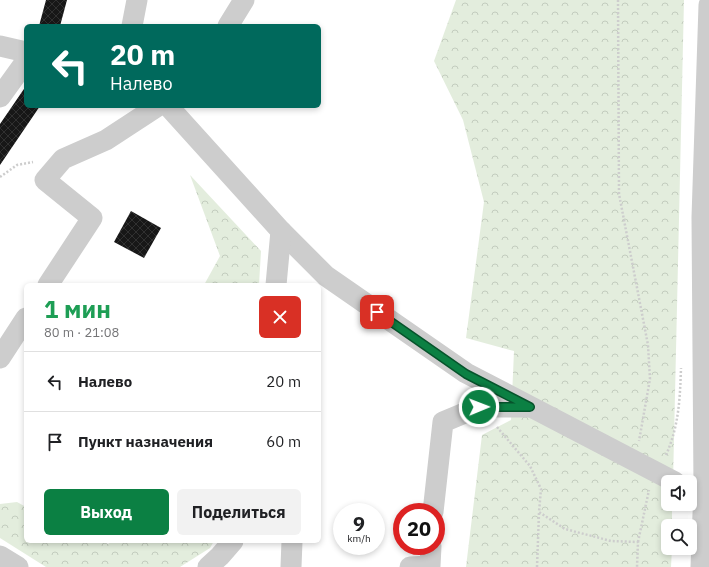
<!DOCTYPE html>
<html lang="ru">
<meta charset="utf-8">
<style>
:root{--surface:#fff;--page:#f2f2f2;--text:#202124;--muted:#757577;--line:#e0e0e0;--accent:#0b8043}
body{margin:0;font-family:"IBM Plex Sans",sans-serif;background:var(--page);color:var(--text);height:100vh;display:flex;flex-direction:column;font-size:15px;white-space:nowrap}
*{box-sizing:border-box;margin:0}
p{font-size:13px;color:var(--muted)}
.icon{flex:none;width:22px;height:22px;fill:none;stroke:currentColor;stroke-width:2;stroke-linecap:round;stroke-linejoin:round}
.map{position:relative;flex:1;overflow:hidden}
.side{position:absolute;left:24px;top:283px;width:297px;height:260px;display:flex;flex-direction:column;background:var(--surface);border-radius:6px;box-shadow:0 2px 6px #0003}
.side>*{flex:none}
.guide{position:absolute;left:24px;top:24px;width:297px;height:84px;border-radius:6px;box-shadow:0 2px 6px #0003;background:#00695c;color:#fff;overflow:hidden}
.buttons{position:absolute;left:661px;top:475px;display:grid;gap:8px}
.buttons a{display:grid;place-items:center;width:36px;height:36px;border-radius:6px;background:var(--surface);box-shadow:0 2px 6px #0003;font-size:20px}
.speed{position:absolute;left:333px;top:503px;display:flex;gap:8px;font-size:20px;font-weight:700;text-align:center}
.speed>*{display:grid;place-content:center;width:52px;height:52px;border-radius:50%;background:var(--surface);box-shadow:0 2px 6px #0003;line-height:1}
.speed small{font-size:10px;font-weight:400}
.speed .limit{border:6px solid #d22;background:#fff;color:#111}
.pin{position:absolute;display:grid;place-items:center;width:34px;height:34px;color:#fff;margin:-17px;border-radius:8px;box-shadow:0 2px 6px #0006}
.me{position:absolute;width:44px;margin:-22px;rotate:89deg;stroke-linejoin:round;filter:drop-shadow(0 0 3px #0008)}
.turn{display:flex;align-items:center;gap:14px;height:84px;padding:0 20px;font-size:18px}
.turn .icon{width:52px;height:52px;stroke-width:2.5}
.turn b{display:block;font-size:28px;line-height:34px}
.round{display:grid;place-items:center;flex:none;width:42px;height:42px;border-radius:6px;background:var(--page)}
.overview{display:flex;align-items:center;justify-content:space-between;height:68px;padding:0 20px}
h1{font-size:24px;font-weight:800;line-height:30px;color:#1e9e55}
.button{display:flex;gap:8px;margin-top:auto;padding:8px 20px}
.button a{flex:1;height:46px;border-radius:6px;background:var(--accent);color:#fff;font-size:16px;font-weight:800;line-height:46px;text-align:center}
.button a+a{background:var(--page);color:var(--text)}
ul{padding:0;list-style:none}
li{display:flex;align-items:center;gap:12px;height:60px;padding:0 20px;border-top:1px solid var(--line)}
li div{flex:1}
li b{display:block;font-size:15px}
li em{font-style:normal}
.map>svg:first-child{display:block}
.forest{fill:url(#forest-crowns)}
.building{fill:url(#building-cross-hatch)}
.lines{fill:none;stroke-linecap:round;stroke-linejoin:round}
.path{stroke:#cdcdcd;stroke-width:2.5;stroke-dasharray:2 2;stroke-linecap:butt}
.minor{stroke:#cdcdcd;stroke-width:21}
.route-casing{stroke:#07532c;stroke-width:10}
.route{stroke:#0b8043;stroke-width:7}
</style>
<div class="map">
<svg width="709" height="567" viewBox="0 0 709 567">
<defs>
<pattern id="forest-crowns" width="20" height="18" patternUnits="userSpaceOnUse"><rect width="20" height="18" fill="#e3eddd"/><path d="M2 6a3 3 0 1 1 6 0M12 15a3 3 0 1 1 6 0" fill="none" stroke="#c3ccbe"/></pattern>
<pattern id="building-cross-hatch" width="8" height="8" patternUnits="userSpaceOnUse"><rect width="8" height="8" fill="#171717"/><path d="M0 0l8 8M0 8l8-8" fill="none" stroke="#303030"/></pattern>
</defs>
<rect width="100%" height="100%" fill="#fff"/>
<!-- forest -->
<g class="forest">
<path d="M 456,0 L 684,0 L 673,482 L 668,482 L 668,504 L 672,504 L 672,526 L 668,526 L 668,548 L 672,548 L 671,567 L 466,567 L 482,435 L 511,420 L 514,351 L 466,338 L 484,202 L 463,120 L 434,61 Z"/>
<path d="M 190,175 L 261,251 L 259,285 L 204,285 L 220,256 Z"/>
<path d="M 17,502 L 26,507 L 26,541 L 102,541 L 108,544 L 112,541 L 214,541 L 210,548 L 180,567 L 46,567 L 0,538 L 0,504 Z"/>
</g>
<!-- building -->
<g class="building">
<path d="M 46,0 L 67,0 L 60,26 L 39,26 Z"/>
<path d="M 26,86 L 26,106 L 40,106 L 0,165 L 0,124 Z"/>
<path d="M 131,211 L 161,228 L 144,258 L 114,242 Z"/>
</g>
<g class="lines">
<!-- path -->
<g class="path">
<path d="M 618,0 L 619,194 L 648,345 L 650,379 L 639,441"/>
<path d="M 0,177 L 17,165 L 33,162"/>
<path d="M 497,427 L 530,466 L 541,489 L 539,512 L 565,529 L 611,541 L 638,542 L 637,567"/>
<path d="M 666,455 C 679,426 680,398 681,368"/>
<path d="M 638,542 L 649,490"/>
<path d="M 537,567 L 539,513"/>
</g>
<!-- minor -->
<g class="minor">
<path d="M 132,26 L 137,0"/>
<path d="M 228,26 L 244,0"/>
<path d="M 0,46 L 26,52"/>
<path d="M 0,97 L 26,61"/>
<path d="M 168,106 L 281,231 L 326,276 L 466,373 L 675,482"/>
<path d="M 48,285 L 92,218 L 45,180 L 63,159 L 106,140 L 158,106"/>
<path d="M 276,285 L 281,231"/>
<path d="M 0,358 L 26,318"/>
<path d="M 433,512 L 443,422 L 479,407 L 527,407"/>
<path d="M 0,556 L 18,567"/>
<path d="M 208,567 L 220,556 L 233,541"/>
<path d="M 291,567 L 292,541"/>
<path d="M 410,567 L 430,566 L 431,546"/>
<path d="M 701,567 L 704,487 L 702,217 L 709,5"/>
</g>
</g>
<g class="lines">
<!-- route casing -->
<g class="route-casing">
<path id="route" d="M 377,312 L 466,374 L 530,407 L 479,407"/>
</g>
<!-- route -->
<use href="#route" class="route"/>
</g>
</svg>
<div class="buttons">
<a><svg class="icon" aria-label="sound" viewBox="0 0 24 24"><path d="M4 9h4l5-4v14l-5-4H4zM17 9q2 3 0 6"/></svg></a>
<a><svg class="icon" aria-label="search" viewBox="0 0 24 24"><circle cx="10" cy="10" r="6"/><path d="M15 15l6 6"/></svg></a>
</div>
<div class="speed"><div>9<small>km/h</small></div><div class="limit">20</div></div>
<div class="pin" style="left:377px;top:312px;background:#d93025"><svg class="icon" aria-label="arrive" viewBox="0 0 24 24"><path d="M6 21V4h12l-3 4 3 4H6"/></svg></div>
<svg class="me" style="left:479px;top:407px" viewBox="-20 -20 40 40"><circle r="17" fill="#0b8043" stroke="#fff" stroke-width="3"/><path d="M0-11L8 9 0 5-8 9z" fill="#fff"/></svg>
<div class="guide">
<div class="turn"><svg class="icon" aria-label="left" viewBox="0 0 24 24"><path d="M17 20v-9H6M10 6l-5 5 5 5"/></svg><div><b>20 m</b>Налево</div></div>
</div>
<section class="side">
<div class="overview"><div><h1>1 мин</h1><p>80 m · 21:08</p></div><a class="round" style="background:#d93025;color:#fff"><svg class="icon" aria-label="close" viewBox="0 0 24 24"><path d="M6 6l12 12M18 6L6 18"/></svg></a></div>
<ul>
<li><svg class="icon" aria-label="left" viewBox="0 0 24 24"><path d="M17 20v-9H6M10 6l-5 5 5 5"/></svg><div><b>Налево</b></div><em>20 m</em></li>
<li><svg class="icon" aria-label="arrive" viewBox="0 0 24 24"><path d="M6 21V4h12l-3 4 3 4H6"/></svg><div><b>Пункт назначения</b></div><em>60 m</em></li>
</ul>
<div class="button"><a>Выход</a><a>Поделиться</a></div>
</section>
</div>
